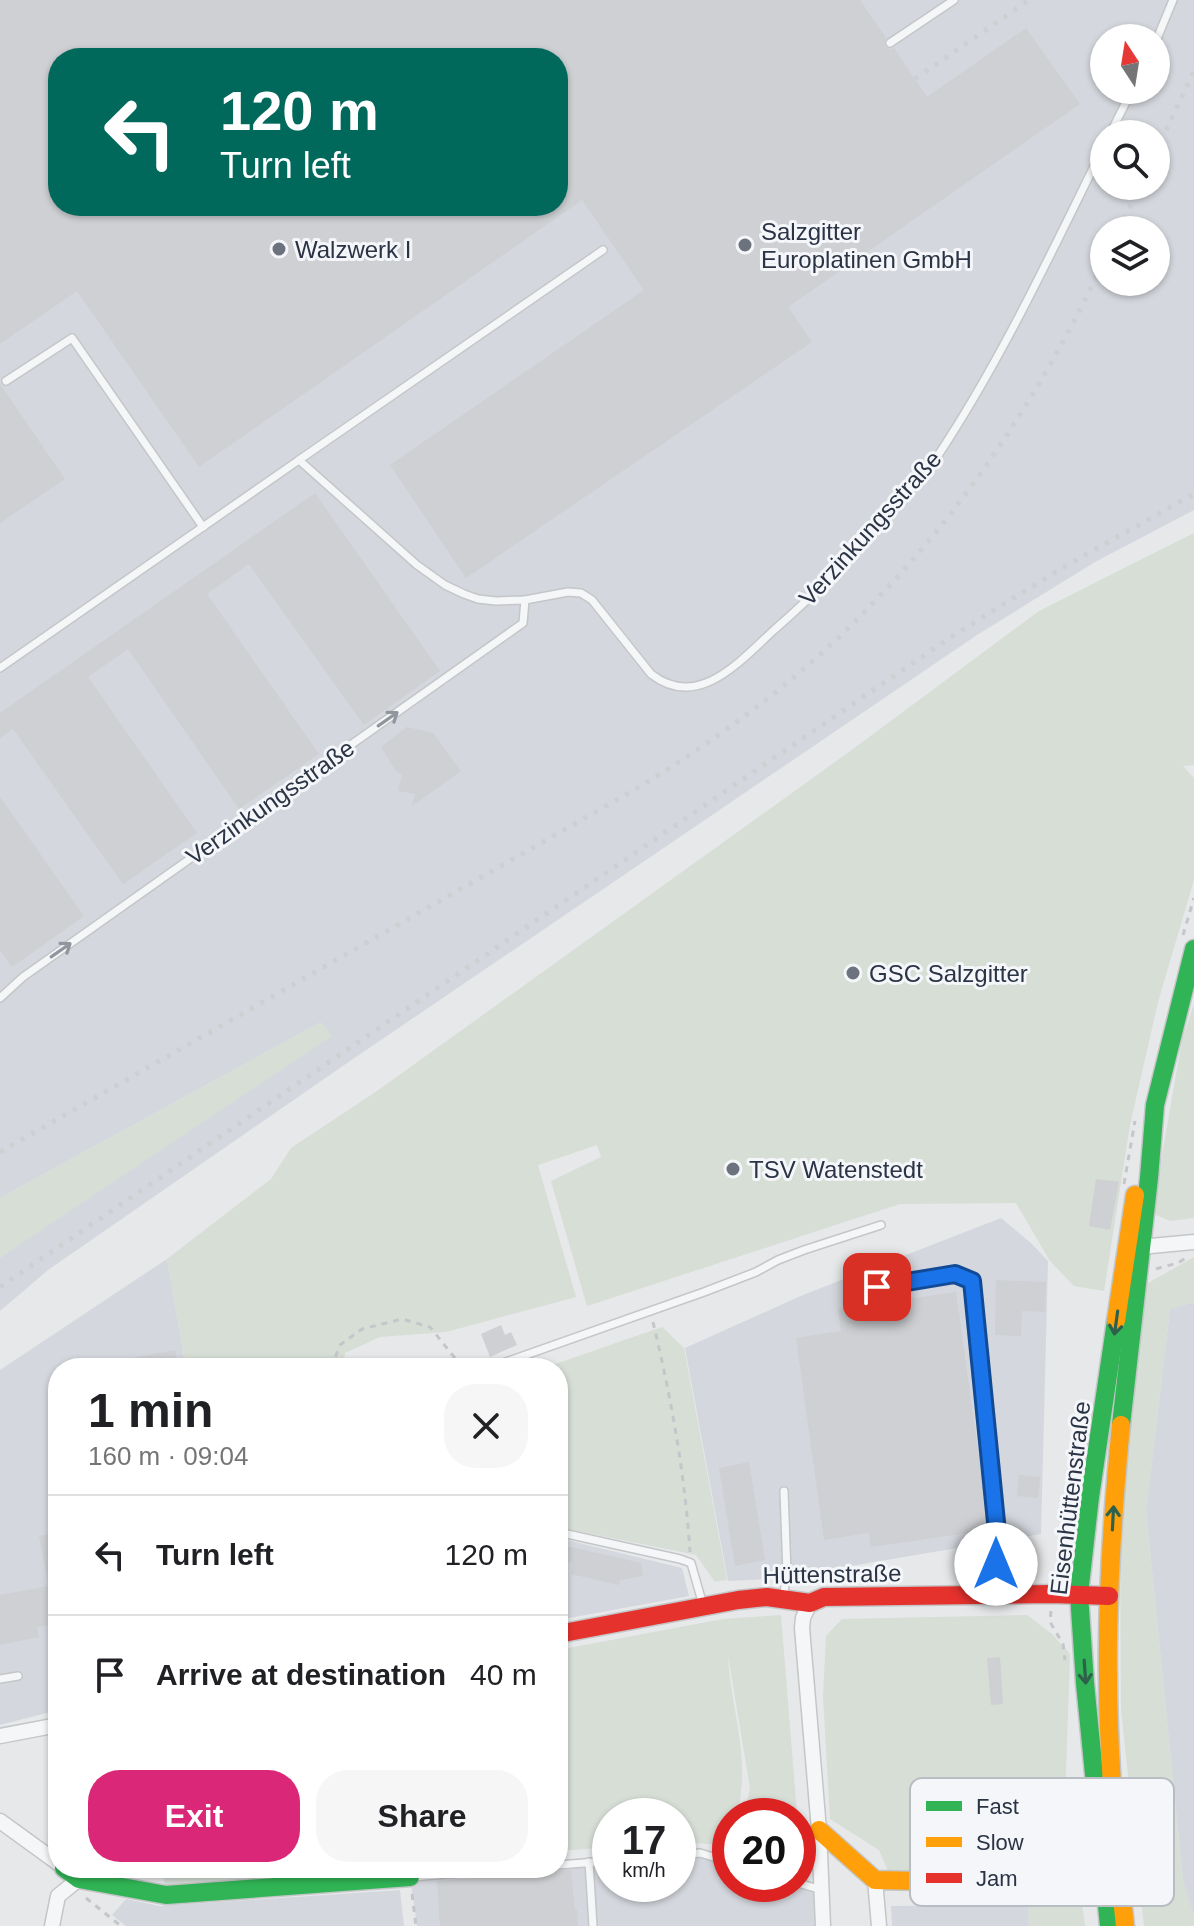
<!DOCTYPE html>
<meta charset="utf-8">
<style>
:root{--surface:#fff;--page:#f6f6f6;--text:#202124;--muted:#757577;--line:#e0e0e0;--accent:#db2777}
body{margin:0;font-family:Arial,sans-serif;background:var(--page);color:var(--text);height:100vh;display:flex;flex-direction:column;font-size:30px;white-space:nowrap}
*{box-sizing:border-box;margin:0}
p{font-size:26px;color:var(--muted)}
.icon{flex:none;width:44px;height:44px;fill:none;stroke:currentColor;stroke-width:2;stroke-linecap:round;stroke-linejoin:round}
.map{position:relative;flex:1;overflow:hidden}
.sheet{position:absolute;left:48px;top:1358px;width:520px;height:520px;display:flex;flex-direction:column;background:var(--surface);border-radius:32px;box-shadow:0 2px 6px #0004}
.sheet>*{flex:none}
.hud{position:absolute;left:48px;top:48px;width:520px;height:168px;border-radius:32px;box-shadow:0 2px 6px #0004;background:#00695c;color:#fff;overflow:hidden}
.needle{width:52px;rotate:348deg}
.buttons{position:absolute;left:1090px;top:24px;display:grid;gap:16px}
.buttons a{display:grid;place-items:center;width:80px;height:80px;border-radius:50%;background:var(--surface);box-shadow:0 2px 6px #0004;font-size:40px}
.speed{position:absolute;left:592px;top:1798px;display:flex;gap:16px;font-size:40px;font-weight:700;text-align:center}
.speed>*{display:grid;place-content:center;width:104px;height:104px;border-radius:50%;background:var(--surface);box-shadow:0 2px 6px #0004;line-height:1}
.speed small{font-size:20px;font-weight:400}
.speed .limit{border:12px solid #d22;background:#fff;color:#111}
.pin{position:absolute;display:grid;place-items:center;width:68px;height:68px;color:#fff;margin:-34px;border-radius:16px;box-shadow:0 4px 12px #0006}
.me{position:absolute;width:88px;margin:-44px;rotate:0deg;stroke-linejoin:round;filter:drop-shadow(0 0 6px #0008)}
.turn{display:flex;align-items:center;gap:28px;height:168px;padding:0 40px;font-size:36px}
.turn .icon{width:104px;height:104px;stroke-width:2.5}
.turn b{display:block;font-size:56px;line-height:68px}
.round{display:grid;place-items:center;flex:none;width:84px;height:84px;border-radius:32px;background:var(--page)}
.headline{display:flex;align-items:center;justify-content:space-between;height:136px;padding:0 40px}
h1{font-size:48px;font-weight:700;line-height:60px}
.primary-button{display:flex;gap:16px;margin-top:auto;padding:16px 40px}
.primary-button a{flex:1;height:92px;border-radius:32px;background:var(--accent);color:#fff;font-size:32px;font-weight:700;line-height:92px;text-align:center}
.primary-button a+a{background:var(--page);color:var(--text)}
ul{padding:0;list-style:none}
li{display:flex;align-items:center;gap:24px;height:120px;padding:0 40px;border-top:2px solid var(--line)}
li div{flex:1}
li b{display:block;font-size:30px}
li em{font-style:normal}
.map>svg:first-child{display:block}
.built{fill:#d4d7dd;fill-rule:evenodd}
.green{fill:#d6ded6}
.building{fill:#ced0d3;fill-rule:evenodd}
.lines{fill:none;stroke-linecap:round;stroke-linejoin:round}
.lane-casing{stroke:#c4c6c8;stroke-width:10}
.street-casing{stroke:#c4c6c8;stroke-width:17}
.fast-casing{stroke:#c4c6c8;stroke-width:21}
.slow-casing{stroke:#c4c6c8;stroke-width:21}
.jam-casing{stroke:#c4c6c8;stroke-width:21}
.path{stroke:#c5c6ca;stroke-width:3;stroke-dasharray:6 6;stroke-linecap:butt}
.lane{stroke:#f5f6f7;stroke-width:7}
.street{stroke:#f5f6f7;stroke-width:14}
.fast{stroke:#30b455;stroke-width:18}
.slow{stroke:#ff9f0a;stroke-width:18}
.jam{stroke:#e5322d;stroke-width:18}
.rail{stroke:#cecfd2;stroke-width:5;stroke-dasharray:4 8;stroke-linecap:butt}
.oneway{stroke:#90959e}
.oneway2{stroke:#2d614b}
.route-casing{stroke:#114b97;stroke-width:20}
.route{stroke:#1a73e8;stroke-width:14}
.poi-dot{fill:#6c737f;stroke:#f4f6f9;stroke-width:3}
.labels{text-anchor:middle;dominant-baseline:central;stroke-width:6;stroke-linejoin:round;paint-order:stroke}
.poi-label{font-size:24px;fill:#2b3445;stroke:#f4f6f9;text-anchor:start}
.street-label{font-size:24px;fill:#2b3445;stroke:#f4f6f9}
.key{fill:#f4f6f9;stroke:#b8bcc3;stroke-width:2}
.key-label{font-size:22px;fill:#2b3445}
</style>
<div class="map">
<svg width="1194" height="1926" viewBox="0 0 1194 1926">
<rect width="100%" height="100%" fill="#e6e8ea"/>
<!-- built -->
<g class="built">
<path d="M 0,0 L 1194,0 L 1194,510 L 1095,562 L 977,635 L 350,1061 L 48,1270 L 0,1311 L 0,1258 L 321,1022 L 0,1198 ZM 1104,38 L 1156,38 L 1156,90 L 1104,90 ZM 58,58 L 558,58 L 558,206 L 58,206 ZM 1104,134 L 1156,134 L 1156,186 L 1104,186 ZM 1104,230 L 1156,230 L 1156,282 L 1104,282 Z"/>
<path d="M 1001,1218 L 1032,1244 L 1048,1261 L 1041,1534 L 827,1570 L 827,1576 L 728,1581 L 685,1348 L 803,1295 Z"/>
<path d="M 167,1259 L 186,1368 L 58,1368 L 58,1710 L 0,1725 L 0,1370 Z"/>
<path d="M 1194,1302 L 1194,1917 L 1183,1881 L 1146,1511 L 1170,1309 Z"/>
<path d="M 558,1538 L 682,1568 L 689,1596 L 558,1620 Z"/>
<path d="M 700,1853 L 730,1862 L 730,1884 L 798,1884 L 822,1890 L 823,1926 L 417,1926 L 410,1877 L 520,1868 L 558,1868 L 610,1861 L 610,1884 L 678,1884 L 678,1855 Z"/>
<path d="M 400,1890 L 404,1926 L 126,1926 L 112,1915 L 126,1899 L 160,1906 Z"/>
<path d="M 1028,1905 L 1029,1926 L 892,1926 L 891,1906 Z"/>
</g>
<!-- green -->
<g class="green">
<path d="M 1194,533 L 1194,765 L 1183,766 L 1194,778 L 1194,880 L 1158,1002 L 1130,1125 L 1104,1291 L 1074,1286 L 1050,1261 L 1016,1203 L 900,1204 L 587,1306 L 551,1181 L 601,1157 L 597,1145 L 538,1165 L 576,1297 L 446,1332 L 380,1337 L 345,1353 L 343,1368 L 186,1368 L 167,1259 L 271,1179 L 291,1148 L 377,1091 L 849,752 L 1039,611 Z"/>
<path d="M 1194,1004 L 1194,1218 L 1170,1221 L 1152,1213 L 1182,1040 Z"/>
<path d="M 321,1022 L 332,1036 L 0,1258 L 0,1198 Z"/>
<path d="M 1194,1257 L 1194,1302 L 1170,1309 L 1146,1511 L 1183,1881 L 1194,1917 L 1194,1926 L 1144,1926 L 1121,1709 L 1120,1538 L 1141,1287 Z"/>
<path d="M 662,1327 L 684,1348 L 727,1580 L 715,1582 L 696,1555 L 558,1527 L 558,1368 L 544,1368 Z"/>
<path d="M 781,1615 L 797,1814 L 744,1816 L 750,1788 L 728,1655 C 730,1709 753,1762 736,1816 L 730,1816 L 730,1835 L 727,1845 L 678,1842 L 678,1816 L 610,1816 L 610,1847 L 558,1851 L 558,1650 L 723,1619 Z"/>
<path d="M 1027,1615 L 1052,1634 L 1070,1654 L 1062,1889 L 892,1880 L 879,1850 L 830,1819 L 823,1696 L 826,1636 L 842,1619 Z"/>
<path d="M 162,1868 L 381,1868 L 165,1887 Z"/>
<path d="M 1082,1904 L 1085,1926 L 1029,1926 L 1028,1905 Z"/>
</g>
<!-- building -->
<g class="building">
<path d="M 0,0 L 860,0 L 886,38 L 884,43 L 885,47 L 890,49 L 894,48 L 927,97 L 1026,28 L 1080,104 L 788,307 L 812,342 L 466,578 L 390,465 L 644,290 L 582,200 L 199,467 L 77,291 L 0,344 ZM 58,58 L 558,58 L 558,206 L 58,206 Z"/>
<path d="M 0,384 L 65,479 L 0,523 Z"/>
<path d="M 315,493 L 440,671 L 364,725 L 249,564 L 207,594 L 319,754 L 239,809 L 128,649 L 88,677 L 197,833 L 123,884 L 13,729 L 0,738 L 0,713 Z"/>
<path d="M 407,727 L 433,733 L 461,771 L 412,806 L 415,794 L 398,791 L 402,775 L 395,770 L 381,747 Z"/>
<path d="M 0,797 L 84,916 L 12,967 L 0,950 Z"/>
<path d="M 1096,1179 L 1119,1182 L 1110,1230 L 1089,1226 Z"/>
<path d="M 996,1280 L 1046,1282 L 1045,1312 L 1022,1311 L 1021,1336 L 995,1335 Z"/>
<path d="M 956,1292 L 990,1536 L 968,1539 L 968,1533 L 871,1547 L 869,1533 L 824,1540 L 796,1338 L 841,1331 L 838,1309 Z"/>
<path d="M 501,1325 L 505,1335 L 511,1332 L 517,1345 L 490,1357 L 481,1334 Z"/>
<path d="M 175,1350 L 178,1368 L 113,1368 L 112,1362 Z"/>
<path d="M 749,1462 L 765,1560 L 735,1566 L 719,1468 Z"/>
<path d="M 1019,1475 L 1040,1477 L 1038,1498 L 1017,1496 Z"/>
<path d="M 58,1532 L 58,1624 L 37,1627 L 39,1637 L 0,1645 L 0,1595 L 49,1586 L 39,1536 Z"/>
<path d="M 558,1544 L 641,1563 L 643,1576 L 620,1580 L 619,1585 L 571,1574 L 573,1563 L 558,1560 Z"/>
<path d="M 1000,1657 L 1003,1704 L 991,1705 L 987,1658 Z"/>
<path d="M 571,1870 L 575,1910 L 577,1910 L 578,1926 L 440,1926 L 437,1881 Z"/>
</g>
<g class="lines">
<!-- lane casing -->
<g class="lane-casing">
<g id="lane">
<path d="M 1156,41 L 1173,0"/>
<path d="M 890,43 L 954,0"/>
<path d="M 1110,134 L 1132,90"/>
<path d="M 6,381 L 72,338 L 203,527"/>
<path d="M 299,460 L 603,250"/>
<path d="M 0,668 L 299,460 L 417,565 L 445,585 L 464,594 L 478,599 L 496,601 L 525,600 L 568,592 L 581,593 L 592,600 L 651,674 C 698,711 740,661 774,630 C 819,591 859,549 898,504 C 911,489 926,474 937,457 C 1002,359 1052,251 1104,146"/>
<path d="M 0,998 L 23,977 L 523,623 L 525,600"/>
<path d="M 852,1292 L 955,1274 L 972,1281 L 997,1532 L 995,1593"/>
<path d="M 489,1368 L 704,1292 L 756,1272 L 778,1260 L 804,1250 L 881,1225"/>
<path d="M 558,1532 L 680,1559 L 691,1563 L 703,1605"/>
<path d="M 783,1598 L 787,1573 L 784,1491"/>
<path d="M 58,1647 L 58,1649"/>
<path d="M 0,1679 L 18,1676"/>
<path d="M 678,1855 L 700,1853 L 730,1862"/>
<path d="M 589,1862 L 593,1926"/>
<path d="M 558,1865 L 610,1861"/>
<path d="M 412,1877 L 520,1868"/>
<path d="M 798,1883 L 822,1890"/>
</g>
</g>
<!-- street casing -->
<g class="street-casing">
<g id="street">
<path d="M 1132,1246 L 1140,1247 L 1194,1242"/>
<path d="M 810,1603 L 803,1618 L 802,1628 L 819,1830 L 823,1926"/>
<path d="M 0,1736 L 58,1725"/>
<path d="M 0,1821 L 58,1863"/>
<path d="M 875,1880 L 879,1926"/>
<path d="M 52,1926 L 58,1896 L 79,1879"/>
</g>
</g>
<!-- fast casing -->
<g class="fast-casing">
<g id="fast">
<path d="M 1121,1425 L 1149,1178 L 1155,1105 L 1194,949"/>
<path d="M 64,1868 L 79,1879 L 166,1895 L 410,1877"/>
<path d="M 1109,1926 L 1085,1683 L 1079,1594 L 1090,1497 L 1116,1321"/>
</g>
</g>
<!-- slow casing -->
<g class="slow-casing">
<g id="slow">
<path d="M 1116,1321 L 1135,1195"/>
<path d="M 1121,1425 C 1113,1508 1107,1592 1108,1676 C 1108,1759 1116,1843 1125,1926"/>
<path d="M 819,1830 L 875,1880 L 1114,1885"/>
</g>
</g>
<!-- jam casing -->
<g class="jam-casing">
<path id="jam" d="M 558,1634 L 738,1600 L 767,1597 L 810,1603 L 824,1597 L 1052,1594 L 1109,1596"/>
</g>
<!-- path -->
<g class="path">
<path d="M 1183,935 L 1194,898"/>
<path d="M 1124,1184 L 1135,1121"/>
<path d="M 1156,1269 C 1165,1265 1179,1265 1185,1258"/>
<path d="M 653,1322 C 671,1397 685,1475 690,1552"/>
<path d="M 331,1368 L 340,1345 L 362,1329 L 402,1319 L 430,1327 L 463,1368"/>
<path d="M 1053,1580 L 1054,1571 L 1065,1555"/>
<path d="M 1051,1611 L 1050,1622 L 1063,1644 L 1065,1660"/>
<path d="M 412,1894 L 416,1926"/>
<path d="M 86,1898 L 121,1926"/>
</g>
<!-- lane -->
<use href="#lane" class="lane"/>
<!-- street -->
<use href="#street" class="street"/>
<!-- fast -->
<use href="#fast" class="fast"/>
<!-- slow -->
<use href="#slow" class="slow"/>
<!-- jam -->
<use href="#jam" class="jam"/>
<!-- rail -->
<g class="rail">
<path d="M 915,79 L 1029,0"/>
<path d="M 1156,152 L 1194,71"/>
<path d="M 1119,230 L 1140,186"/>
<path d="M 0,1152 L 641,786 C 688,757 733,726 776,692 C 920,576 1025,428 1104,261"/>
<path d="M 0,1287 L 951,637 L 1062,568 L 1194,494"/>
</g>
</g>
<!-- one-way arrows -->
<defs><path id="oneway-shaft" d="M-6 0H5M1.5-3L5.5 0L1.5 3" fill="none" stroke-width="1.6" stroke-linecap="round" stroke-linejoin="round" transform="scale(2)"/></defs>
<g class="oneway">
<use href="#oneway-shaft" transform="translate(388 719) rotate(-35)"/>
<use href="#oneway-shaft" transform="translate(61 950) rotate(-35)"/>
</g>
<g class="oneway2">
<use href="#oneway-shaft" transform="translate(1116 1323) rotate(98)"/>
<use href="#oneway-shaft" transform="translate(1113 1518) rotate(-87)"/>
<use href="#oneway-shaft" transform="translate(1085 1672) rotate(86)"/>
</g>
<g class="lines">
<!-- route casing -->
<g class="route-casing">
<path id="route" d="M 877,1287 L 955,1274 L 972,1281 L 997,1532 L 996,1564"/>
</g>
<!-- route -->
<use href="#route" class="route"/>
</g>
<!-- markers -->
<g class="poi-dot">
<circle cx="745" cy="245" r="8"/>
<circle cx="279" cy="249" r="8"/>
<circle cx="853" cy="973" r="8"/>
<circle cx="733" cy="1169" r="8"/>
</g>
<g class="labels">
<!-- poi labels -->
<g class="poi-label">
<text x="761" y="231">Salzgitter<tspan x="761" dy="28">Europlatinen GmbH</tspan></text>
<text x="295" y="249">Walzwerk I</text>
<text x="869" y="973">GSC Salzgitter</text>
<text x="749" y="1169">TSV Watenstedt</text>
</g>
<!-- street labels -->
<g class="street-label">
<text transform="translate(870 528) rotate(-48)">Verzinkungsstraße</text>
<text transform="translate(270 802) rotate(-35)">Verzinkungsstraße</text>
<text transform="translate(1070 1498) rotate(-83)">Eisenhüttenstraße</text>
<text transform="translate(832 1574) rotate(-1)">Hüttenstraße</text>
</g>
</g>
<!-- legend -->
<rect x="910" y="1778" width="264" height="128" rx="12" class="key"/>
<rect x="926" y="1801" width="36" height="10" fill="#30b455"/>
<rect x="926" y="1837" width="36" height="10" fill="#ff9f0a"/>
<rect x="926" y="1873" width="36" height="10" fill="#e5322d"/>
<g class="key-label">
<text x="976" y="1814">Fast</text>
<text x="976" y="1850">Slow</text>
<text x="976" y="1886">Jam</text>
</g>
</svg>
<div class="buttons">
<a><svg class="needle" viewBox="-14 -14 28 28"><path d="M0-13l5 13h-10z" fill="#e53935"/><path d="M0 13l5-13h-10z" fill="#757577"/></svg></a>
<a><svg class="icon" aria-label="search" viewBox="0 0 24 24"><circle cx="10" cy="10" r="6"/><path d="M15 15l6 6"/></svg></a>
<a><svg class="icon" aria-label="layers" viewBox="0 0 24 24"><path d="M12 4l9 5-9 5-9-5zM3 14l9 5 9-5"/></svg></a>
</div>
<div class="speed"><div>17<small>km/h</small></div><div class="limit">20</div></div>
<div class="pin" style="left:877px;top:1287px;background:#d93025"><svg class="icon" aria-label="arrive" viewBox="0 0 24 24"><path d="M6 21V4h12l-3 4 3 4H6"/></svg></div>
<svg class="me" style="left:996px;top:1564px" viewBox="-20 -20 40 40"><circle r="19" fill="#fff"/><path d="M0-13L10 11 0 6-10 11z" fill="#1a73e8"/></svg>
<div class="hud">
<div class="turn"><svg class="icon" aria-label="left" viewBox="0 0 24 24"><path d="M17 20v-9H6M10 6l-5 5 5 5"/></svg><div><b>120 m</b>Turn left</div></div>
</div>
<section class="sheet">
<div class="headline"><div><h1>1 min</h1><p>160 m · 09:04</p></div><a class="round"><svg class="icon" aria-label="close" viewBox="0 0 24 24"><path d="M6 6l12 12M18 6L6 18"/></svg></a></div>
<ul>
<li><svg class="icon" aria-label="left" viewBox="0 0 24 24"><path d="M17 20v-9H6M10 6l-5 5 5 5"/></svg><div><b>Turn left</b></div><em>120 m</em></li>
<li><svg class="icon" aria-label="arrive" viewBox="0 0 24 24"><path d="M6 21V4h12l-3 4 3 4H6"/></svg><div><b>Arrive at destination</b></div><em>40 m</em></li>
</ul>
<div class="primary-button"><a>Exit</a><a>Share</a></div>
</section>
</div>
